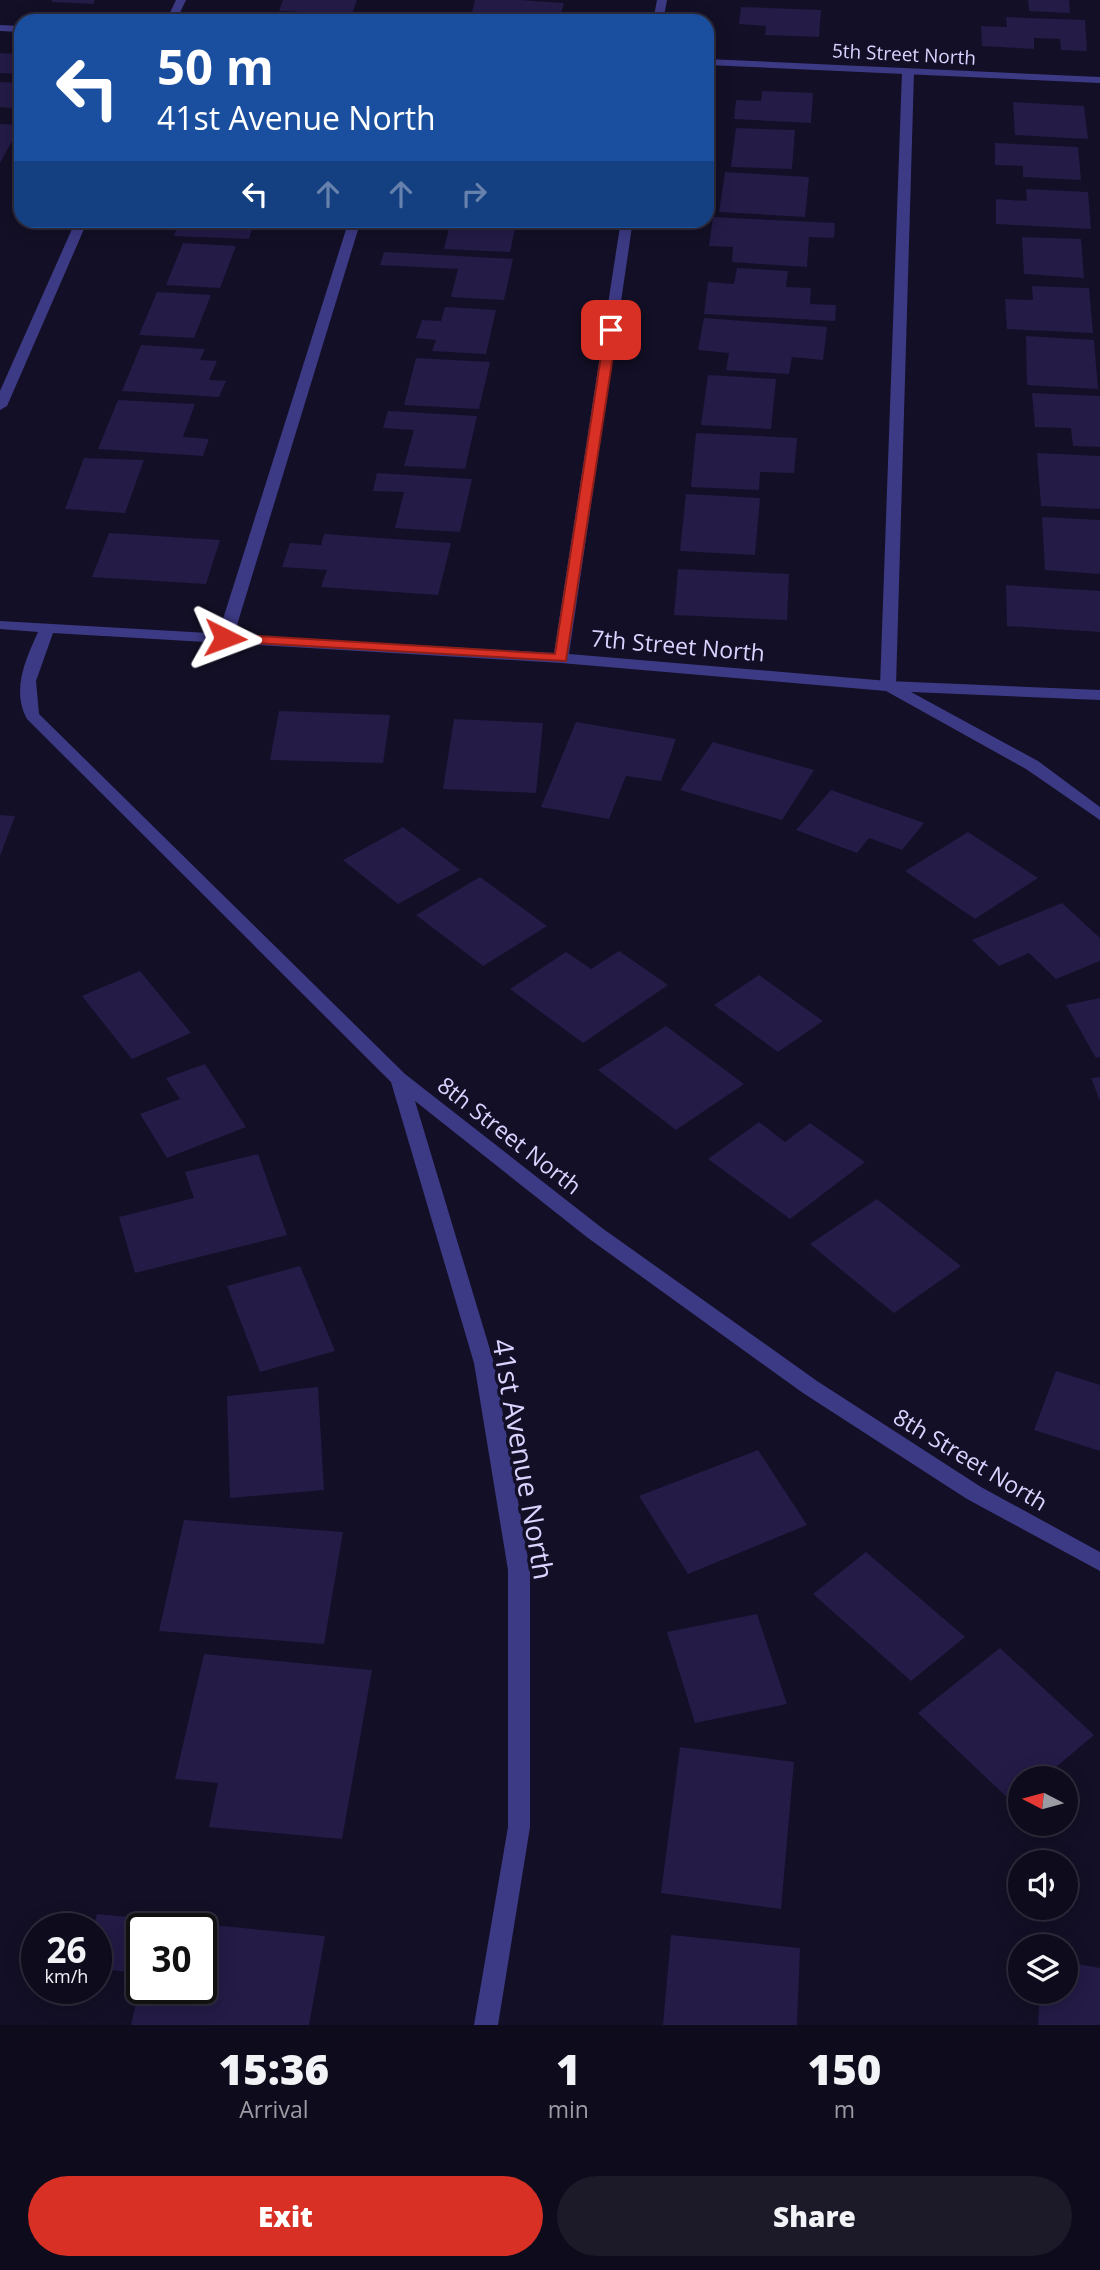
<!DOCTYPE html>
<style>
:root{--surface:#0e0b1c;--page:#1c1929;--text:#f1f3f6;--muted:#9b9ba3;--line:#2e2b3b;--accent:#d93025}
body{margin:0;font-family:"Open Sans",sans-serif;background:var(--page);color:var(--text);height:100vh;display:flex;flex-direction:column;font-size:26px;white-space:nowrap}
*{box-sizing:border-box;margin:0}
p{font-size:23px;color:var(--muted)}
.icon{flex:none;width:38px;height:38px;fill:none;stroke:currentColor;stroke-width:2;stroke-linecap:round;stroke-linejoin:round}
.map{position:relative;height:2025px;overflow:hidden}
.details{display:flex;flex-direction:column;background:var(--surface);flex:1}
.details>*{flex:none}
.banner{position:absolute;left:14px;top:14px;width:700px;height:214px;border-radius:21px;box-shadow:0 4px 18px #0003,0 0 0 2px var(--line);background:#1a4fa0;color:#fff;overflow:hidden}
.needle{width:46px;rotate:276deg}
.buttons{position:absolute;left:1008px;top:1766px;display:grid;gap:14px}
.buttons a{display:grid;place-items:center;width:70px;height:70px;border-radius:50%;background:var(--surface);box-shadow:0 4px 18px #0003,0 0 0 2px var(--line);font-size:35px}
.speed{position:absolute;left:21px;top:1913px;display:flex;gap:14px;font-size:35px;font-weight:700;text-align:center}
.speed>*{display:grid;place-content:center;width:91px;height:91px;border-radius:50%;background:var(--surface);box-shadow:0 4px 18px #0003,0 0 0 2px var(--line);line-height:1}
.speed small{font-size:18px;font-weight:400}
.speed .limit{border:4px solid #111;border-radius:10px;background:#fff;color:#111}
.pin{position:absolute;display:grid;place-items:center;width:60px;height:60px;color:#fff;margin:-30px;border-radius:14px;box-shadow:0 4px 10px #0006}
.me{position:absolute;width:77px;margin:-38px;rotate:93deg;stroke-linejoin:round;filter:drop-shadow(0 0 5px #0008)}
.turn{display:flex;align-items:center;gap:24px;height:147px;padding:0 28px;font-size:32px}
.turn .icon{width:91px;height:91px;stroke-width:2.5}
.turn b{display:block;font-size:49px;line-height:60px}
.lanes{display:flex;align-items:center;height:66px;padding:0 28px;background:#0003;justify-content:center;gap:35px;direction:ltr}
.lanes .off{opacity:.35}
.eta{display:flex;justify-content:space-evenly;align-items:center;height:119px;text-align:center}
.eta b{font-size:42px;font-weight:800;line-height:49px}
.primary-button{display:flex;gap:14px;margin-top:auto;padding:14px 28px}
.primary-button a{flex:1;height:80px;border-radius:42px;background:var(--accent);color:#fff;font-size:28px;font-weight:800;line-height:80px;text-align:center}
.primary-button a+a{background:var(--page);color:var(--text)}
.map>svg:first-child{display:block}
.building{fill:#241b47}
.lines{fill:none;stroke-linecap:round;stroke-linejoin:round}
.lane{fill:#3d3a85;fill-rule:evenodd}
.street{fill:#3d3a85;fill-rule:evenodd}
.route{fill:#d93025;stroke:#8d1f18;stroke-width:2}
.labels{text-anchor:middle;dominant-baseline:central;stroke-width:7;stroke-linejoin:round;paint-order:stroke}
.far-street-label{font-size:19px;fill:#d9d4ff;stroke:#130f26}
.street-label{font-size:23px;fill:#d9d4ff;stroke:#130f26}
.near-street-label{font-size:28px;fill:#d9d4ff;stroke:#130f26}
</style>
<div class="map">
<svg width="1100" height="2025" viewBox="0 0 1100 2025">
<rect width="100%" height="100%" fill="#130f26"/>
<!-- building -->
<g class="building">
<path d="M 52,0 L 95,0 L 93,4 L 52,2 Z"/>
<path d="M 283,0 L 357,0 L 352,14 L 279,11 Z"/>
<path d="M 475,0 L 520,0 L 564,3 L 559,21 L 471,17 Z"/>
<path d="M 1028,0 L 1069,0 L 1070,13 L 1029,11 Z"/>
<path d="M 741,7 L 821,10 L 819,37 L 765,35 L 766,26 L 739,24 Z"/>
<path d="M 1006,17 L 1085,20 L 1087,51 L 1061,50 L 1060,39 L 1034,38 L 1034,49 L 982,46 L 981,26 L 1007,27 Z"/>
<path d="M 0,53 L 21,54 L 21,74 L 0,73 Z"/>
<path d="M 0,82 L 21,83 L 21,109 L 0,107 Z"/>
<path d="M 762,91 L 813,93 L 811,123 L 734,119 L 736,100 L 761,101 Z"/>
<path d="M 1013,102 L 1084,106 L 1088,139 L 1015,135 Z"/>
<path d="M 0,124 L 21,125 L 0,163 Z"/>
<path d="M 736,128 L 795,130 L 792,169 L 731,167 Z"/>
<path d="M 995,143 L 1078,147 L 1081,180 L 1023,177 L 1023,166 L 995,165 Z"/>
<path d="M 725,172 L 809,177 L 805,217 L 719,212 Z"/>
<path d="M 1026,189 L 1088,192 L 1091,229 L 996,224 L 996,199 L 1027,201 Z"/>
<path d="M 713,217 L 835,223 L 834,238 L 809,237 L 807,267 L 732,262 L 733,247 L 709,246 Z"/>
<path d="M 179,220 L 255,220 L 249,239 L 174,236 Z"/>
<path d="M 451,220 L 517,220 L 510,252 L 444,249 Z"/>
<path d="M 1022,237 L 1081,239 L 1084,278 L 1024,274 Z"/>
<path d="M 183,243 L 236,246 L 220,288 L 166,285 Z"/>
<path d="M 384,252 L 513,259 L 504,300 L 451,297 L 458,269 L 380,265 Z"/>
<path d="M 737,268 L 788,271 L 786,287 L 811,288 L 810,304 L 836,305 L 835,321 L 704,314 L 708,282 L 734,284 Z"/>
<path d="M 1032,286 L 1089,288 L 1093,333 L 1007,329 L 1005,299 L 1033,300 Z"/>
<path d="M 157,292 L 211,295 L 194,338 L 139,335 Z"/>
<path d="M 445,307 L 496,310 L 486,354 L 432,351 L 436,340 L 416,338 L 422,320 L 441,321 Z"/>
<path d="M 704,318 L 827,327 L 823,360 L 792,357 L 789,374 L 726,370 L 729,353 L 698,350 Z"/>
<path d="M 1026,336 L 1094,340 L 1098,389 L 1027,385 Z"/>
<path d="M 141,345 L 205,349 L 200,360 L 217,361 L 209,380 L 226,381 L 219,397 L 122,391 Z"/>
<path d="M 416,358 L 490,362 L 479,409 L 404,405 Z"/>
<path d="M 708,375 L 776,379 L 771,429 L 701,425 Z"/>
<path d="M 1032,393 L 1100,396 L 1100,447 L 1073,446 L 1071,428 L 1035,427 Z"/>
<path d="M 118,400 L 195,404 L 183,437 L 209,439 L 203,456 L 98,449 Z"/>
<path d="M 388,411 L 477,416 L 465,469 L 404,466 L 414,430 L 383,428 Z"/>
<path d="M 696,433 L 797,438 L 794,473 L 760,472 L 759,490 L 691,487 Z"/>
<path d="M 1037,453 L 1100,456 L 1100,509 L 1041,506 Z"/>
<path d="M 84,458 L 144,460 L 125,513 L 65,509 Z"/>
<path d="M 377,473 L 472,479 L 460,532 L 395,528 L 404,492 L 373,491 Z"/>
<path d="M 686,494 L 760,498 L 755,555 L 680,551 Z"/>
<path d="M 1042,517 L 1100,520 L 1100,574 L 1045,570 Z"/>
<path d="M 109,533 L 220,540 L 206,584 L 92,577 Z"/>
<path d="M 324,534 L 451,543 L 438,595 L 321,587 L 327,570 L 282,567 L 290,543 L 321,545 Z"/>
<path d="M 678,569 L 789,574 L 787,620 L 674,615 Z"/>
<path d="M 1006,585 L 1100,591 L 1100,632 L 1007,626 Z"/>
<path d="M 279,711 L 390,715 L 383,763 L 270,760 Z"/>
<path d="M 454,719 L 543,723 L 536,793 L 443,789 Z"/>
<path d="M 576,722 L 676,739 L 661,781 L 626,776 L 609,819 L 541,807 Z"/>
<path d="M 713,742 L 814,770 L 782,820 L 680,790 Z"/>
<path d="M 831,790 L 924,823 L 902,850 L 869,838 L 857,853 L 796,830 Z"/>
<path d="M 0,815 L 15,816 L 0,856 Z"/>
<path d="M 403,827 L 460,870 L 398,904 L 343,860 Z"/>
<path d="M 968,832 L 1038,878 L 975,919 L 905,871 Z"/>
<path d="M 480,877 L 547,926 L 483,966 L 416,915 Z"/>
<path d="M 1062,903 L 1100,938 L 1100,961 L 1056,979 L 1029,953 L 999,966 L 972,940 Z"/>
<path d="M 619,951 L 668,985 L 583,1043 L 510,989 L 566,952 L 591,969 Z"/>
<path d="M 140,971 L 191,1033 L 132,1059 L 82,996 Z"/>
<path d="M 759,975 L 823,1021 L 778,1052 L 714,1005 Z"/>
<path d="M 1100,998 L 1100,1057 L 1096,1058 L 1066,1005 Z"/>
<path d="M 666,1026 L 744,1084 L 676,1130 L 598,1070 Z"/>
<path d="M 205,1064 L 246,1127 L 167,1158 L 140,1114 L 180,1099 L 166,1078 Z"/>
<path d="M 1100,1077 L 1100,1101 L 1091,1078 Z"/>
<path d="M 759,1122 L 785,1142 L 810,1123 L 865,1162 L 790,1219 L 708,1159 Z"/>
<path d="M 258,1154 L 287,1235 L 135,1273 L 119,1217 L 194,1198 L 185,1172 Z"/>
<path d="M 877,1199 L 961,1266 L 894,1313 L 810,1244 Z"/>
<path d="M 300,1266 L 335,1351 L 260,1372 L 227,1286 Z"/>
<path d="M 1056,1371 L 1100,1385 L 1100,1451 L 1034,1430 Z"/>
<path d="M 318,1387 L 324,1490 L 230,1498 L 227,1396 Z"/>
<path d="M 758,1450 L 807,1525 L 688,1574 L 639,1496 Z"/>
<path d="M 184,1520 L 343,1532 L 324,1644 L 159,1631 Z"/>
<path d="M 866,1552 L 965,1637 L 911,1681 L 813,1594 Z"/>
<path d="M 757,1614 L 787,1704 L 695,1723 L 667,1632 Z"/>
<path d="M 1000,1648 L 1094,1735 L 1043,1778 L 1020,1778 L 1020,1797 L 1013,1803 L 918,1713 Z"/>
<path d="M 204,1654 L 372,1670 L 342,1839 L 209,1827 L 218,1783 L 175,1779 Z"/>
<path d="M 680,1747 L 794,1762 L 781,1909 L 661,1893 Z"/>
<path d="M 97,1914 L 325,1936 L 309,2025 L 131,2025 L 141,1981 L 142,1988 L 201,1988 L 201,1928 L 142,1928 L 142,1973 L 96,1969 L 96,1928 L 93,1928 Z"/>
<path d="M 671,1935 L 800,1948 L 797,2025 L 663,2025 Z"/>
<path d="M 1066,1962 L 1100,1968 L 1100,2025 L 1038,2025 L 1040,1992 L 1066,1992 Z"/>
</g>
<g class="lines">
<!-- lane -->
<g class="lane">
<path d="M 908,69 L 914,72 L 896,686 L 888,691 L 880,686 L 902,72 Z"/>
<path d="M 349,220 L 361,220 L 233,638 L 230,641 L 220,641 L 217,638 Z"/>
</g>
<!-- street -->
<g class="street">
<path d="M 176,0 L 186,0 L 176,21 L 166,21 Z"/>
<path d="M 657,0 L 667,0 L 663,21 L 653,21 Z"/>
<path d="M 0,25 L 21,26 L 21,32 L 0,31 Z"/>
<path d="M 707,59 L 1100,77 L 1100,83 L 707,65 Z"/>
<path d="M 76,220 L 88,220 L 7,406 L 0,410 L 0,391 Z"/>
<path d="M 621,220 L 633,220 L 569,654 L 888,681 L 1100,690 L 1100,700 L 911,692 L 1038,761 L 1100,807 L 1100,820 L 1026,769 L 886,691 L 561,663 L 53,633 L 36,681 L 39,714 L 405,1074 L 602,1228 L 817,1381 L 981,1487 L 1100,1552 L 1100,1571 L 967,1499 L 803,1393 L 588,1238 L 415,1101 L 494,1363 L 530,1570 L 530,1827 L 498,2025 L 474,2025 L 508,1827 L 508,1570 L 474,1363 L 391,1082 L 27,719 C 11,690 26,659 38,632 L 0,629 L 0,621 L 554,653 Z"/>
</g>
</g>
<!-- route -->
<path class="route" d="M 611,326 L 617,330 L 566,661 L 220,641 L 218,638 L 225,634 L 555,654 L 605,330 Z"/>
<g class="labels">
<!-- far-street labels -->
<g class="far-street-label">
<text transform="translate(904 54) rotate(3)">5th Street North</text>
</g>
<!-- street labels -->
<g class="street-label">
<text transform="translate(678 645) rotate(5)">7th Street North</text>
<text transform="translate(510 1135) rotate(38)">8th Street North</text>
<text transform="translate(971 1459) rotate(31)">8th Street North</text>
</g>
<!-- near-street labels -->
<g class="near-street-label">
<text transform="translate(524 1459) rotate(80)">41st Avenue North</text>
</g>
</g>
</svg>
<div class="buttons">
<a><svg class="needle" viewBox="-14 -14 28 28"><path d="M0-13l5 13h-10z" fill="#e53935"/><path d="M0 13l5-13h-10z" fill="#9b9ba3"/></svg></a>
<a><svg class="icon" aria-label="sound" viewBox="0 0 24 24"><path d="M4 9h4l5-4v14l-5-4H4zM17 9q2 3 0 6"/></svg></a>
<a><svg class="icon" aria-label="layers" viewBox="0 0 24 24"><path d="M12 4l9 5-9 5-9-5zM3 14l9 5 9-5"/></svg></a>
</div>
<div class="speed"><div>26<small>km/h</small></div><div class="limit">30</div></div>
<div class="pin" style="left:611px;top:330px;background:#d93025"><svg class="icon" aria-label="arrive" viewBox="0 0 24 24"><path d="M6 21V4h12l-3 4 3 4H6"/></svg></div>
<svg class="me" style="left:225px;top:638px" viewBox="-20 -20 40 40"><path d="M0-17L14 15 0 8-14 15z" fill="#d93025" stroke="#fff" stroke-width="4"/></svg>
<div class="banner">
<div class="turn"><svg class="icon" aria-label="left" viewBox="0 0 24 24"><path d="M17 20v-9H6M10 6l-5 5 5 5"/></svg><div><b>50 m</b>41st Avenue North</div></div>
<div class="lanes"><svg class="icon" aria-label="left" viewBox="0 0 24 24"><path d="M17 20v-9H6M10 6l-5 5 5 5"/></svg><svg class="icon off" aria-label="ahead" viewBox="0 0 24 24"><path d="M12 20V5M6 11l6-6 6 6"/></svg><svg class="icon off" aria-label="ahead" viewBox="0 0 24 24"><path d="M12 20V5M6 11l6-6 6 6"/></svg><svg class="icon off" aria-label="right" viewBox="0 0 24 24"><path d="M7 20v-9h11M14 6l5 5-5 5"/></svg></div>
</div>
</div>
<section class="details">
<div class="eta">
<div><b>15:36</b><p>Arrival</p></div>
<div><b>1</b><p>min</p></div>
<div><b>150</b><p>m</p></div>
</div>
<div class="primary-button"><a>Exit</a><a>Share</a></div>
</section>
